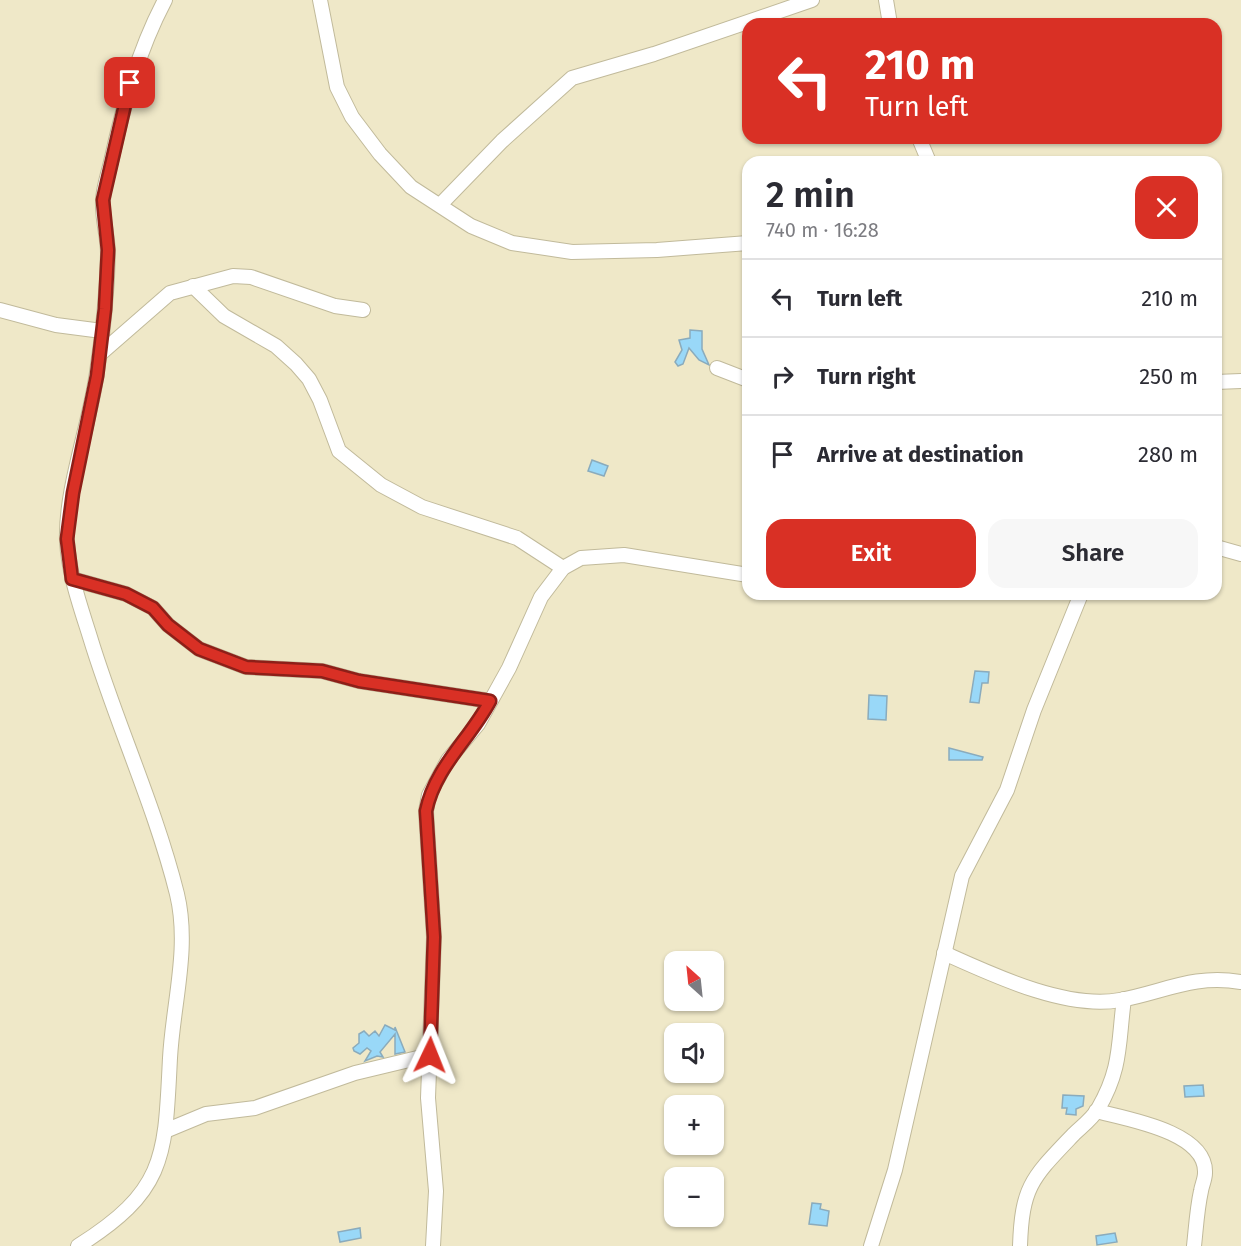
<!DOCTYPE html>
<meta charset="utf-8">
<style>
:root{--surface:#fff;--page:#f7f7f7;--text:#2b2b33;--muted:#7c7c81;--line:#e1e1e2;--accent:#d93025}
body{margin:0;font-family:"Fira Sans",sans-serif;background:var(--page);color:var(--text);height:100vh;display:flex;flex-direction:column;font-size:22px;white-space:nowrap}
*{box-sizing:border-box;margin:0}
p{font-size:20px;color:var(--muted)}
.icon{flex:none;width:33px;height:33px;fill:none;stroke:currentColor;stroke-width:2;stroke-linecap:round;stroke-linejoin:round}
.map{position:relative;flex:1;overflow:hidden}
.side{position:absolute;left:742px;top:156px;width:480px;height:444px;display:flex;flex-direction:column;background:var(--surface);border-radius:18px;box-shadow:0 2px 4px #0004}
.side>*{flex:none}
.banner{position:absolute;left:742px;top:18px;width:480px;height:126px;border-radius:18px;box-shadow:0 2px 4px #0004;background:#d93025;color:#fff;overflow:hidden}
.needle{width:39px;rotate:333deg}
.tools{position:absolute;left:664px;top:951px;display:grid;gap:12px}
.tools a{display:grid;place-items:center;width:60px;height:60px;border-radius:12px;background:var(--surface);box-shadow:0 2px 4px #0004;font-size:30px}
.pin{position:absolute;display:grid;place-items:center;width:51px;height:51px;color:#fff;margin:-26px;border-radius:12px;box-shadow:0 3px 9px #0006}
.me{position:absolute;width:66px;margin:-33px;rotate:2deg;stroke-linejoin:round;filter:drop-shadow(0 0 4px #0008)}
.turn{display:flex;align-items:center;gap:21px;height:126px;padding:0 24px;font-size:27px}
.turn .icon{width:78px;height:78px;stroke-width:2.5}
.turn b{display:block;font-size:42px;line-height:51px}
.round{display:grid;place-items:center;flex:none;width:63px;height:63px;border-radius:18px;background:var(--page)}
.head{display:flex;align-items:center;justify-content:space-between;height:102px;padding:0 24px}
h1{font-size:36px;font-weight:600;line-height:45px}
.cta{display:flex;gap:12px;margin-top:auto;padding:12px 24px}
.cta a{flex:1;height:69px;border-radius:18px;background:var(--accent);color:#fff;font-size:24px;font-weight:600;line-height:69px;text-align:center}
.cta a+a{background:var(--page);color:var(--text)}
ul{padding:0;list-style:none}
li{display:flex;align-items:center;gap:18px;height:78px;padding:0 24px;border-top:2px solid var(--line)}
li div{flex:1}
li b{display:block;font-size:22px}
li em{font-style:normal}
.map>svg:first-child{display:block}
.building{fill:#99d8f8;stroke:#8aabbc;stroke-width:1.5}
.lines{fill:none;stroke-linecap:round;stroke-linejoin:round}
.minor-casing{stroke:#c1ba9b;stroke-width:16}
.minor{stroke:#fff;stroke-width:14}
.route-casing{stroke:#8d1f18;stroke-width:15}
.route{stroke:#d93025;stroke-width:10}
</style>
<div class="map">
<svg width="1241" height="1246" viewBox="0 0 1241 1246">
<rect width="100%" height="100%" fill="#efe8c8"/>
<!-- building -->
<g class="building">
<path d="M 690,330 L 702,331 L 702,349 L 709,365 L 699,360 L 689,348 L 683,364 L 678,366 L 675,362 L 682,350 L 679,340 L 690,338 Z"/>
<path d="M 592,460 L 608,466 L 604,476 L 588,471 Z"/>
<path d="M 975,671 L 989,672 L 988,683 L 982,683 L 979,703 L 970,702 Z"/>
<path d="M 869,695 L 887,696 L 886,720 L 868,719 Z"/>
<path d="M 949,748 L 983,757 L 982,760 L 949,760 Z"/>
<path d="M 385,1025 L 395,1030 L 395,1027 L 405,1052 L 395,1054 L 395,1034 L 380,1052 L 383,1057 L 377,1056 L 365,1061 L 371,1051 L 367,1048 L 360,1054 L 354,1051 L 353,1048 L 359,1043 L 359,1034 L 364,1031 L 369,1036 L 375,1031 L 379,1036 Z"/>
<path d="M 1203,1085 L 1204,1096 L 1185,1097 L 1184,1086 Z"/>
<path d="M 1063,1095 L 1084,1096 L 1083,1106 L 1076,1109 L 1076,1115 L 1066,1114 L 1067,1108 L 1062,1108 Z"/>
<path d="M 812,1203 L 821,1204 L 820,1209 L 829,1211 L 827,1226 L 809,1224 Z"/>
<path d="M 360,1228 L 361,1238 L 340,1242 L 338,1232 Z"/>
<path d="M 1115,1233 L 1117,1242 L 1097,1245 L 1096,1236 Z"/>
</g>
<g class="lines">
<!-- minor casing -->
<g class="minor-casing">
<g id="minor">
<path d="M 320,0 L 337,87 L 352,117 L 380,154 L 411,187 L 471,226 L 512,243 L 572,252 L 657,250 L 748,243"/>
<path d="M 886,0 L 890,24"/>
<path d="M 919,138 L 929,162"/>
<path d="M 440,205 L 502,141 L 572,78 L 654,54 L 812,0"/>
<path d="M 193,286 L 224,316 L 276,346 L 296,364 L 309,379 L 320,400 L 339,451 L 381,485 L 422,507 L 517,538 L 563,568"/>
<path d="M 0,310 L 56,325 L 102,331"/>
<path d="M 100,354 L 170,293 L 233,276 L 251,277 L 335,306 L 363,310"/>
<path d="M 717,368 L 748,380"/>
<path d="M 1216,382 L 1241,381"/>
<path d="M 1216,547 L 1241,554"/>
<path d="M 72,579 L 126,594 L 153,608 L 168,625 L 199,649 L 246,667 L 322,671 L 359,681 L 490,701"/>
<path d="M 944,953 C 993,975 1066,1010 1120,1000 C 1164,992 1193,974 1241,982"/>
<path d="M 1096,1111 C 1127,1119 1207,1132 1205,1173 C 1205,1179 1202,1185 1201,1191 C 1197,1209 1196,1228 1194,1246"/>
<path d="M 165,1131 L 206,1114 L 255,1108 L 355,1073 L 430,1055"/>
<path d="M 78,1246 C 167,1190 165,1156 170,1058 C 173,1003 190,948 177,894 C 155,806 116,723 90,637 C 80,605 69,575 67,541 C 65,490 90,424 97,372 C 103,333 107,293 108,254 C 108,236 102,219 103,201 C 103,189 108,175 111,162 C 123,107 138,51 165,0"/>
<path d="M 433,1246 L 436,1191 L 428,1098 L 434,937 L 426,811 L 429,795 L 448,760 L 478,724 L 509,668 L 541,597 L 563,568 L 581,558 L 624,555 L 748,575"/>
<path d="M 871,1246 L 895,1170 L 962,876 L 1007,790 L 1034,710 L 1081,594"/>
<path d="M 1020,1246 C 1022,1186 1032,1178 1073,1135 C 1081,1127 1092,1119 1098,1109 C 1122,1068 1118,1043 1124,999"/>
</g>
</g>
<!-- minor -->
<use href="#minor" class="minor"/>
</g>
<g class="lines">
<!-- route casing -->
<g class="route-casing">
<path id="route" d="M 130,83 L 103,200 L 108,250 L 105,309 L 97,376 L 73,493 L 67,539 L 72,579 L 126,594 L 153,608 L 168,625 L 199,649 L 246,667 L 322,671 L 359,681 L 490,701 C 470,739 435,767 426,811 L 434,937 L 430,1055"/>
</g>
<!-- route -->
<use href="#route" class="route"/>
</g>
</svg>
<div class="tools">
<a><svg class="needle" viewBox="-14 -14 28 28"><path d="M0-13l5 13h-10z" fill="#e53935"/><path d="M0 13l5-13h-10z" fill="#7c7c81"/></svg></a>
<a><svg class="icon" aria-label="sound" viewBox="0 0 24 24"><path d="M4 9h4l5-4v14l-5-4H4zM17 9q2 3 0 6"/></svg></a>
<a>+</a>
<a>−</a>
</div>
<div class="pin" style="left:130px;top:83px;background:#d93025"><svg class="icon" aria-label="arrive" viewBox="0 0 24 24"><path d="M6 21V4h12l-3 4 3 4H6"/></svg></div>
<svg class="me" style="left:430px;top:1055px" viewBox="-20 -20 40 40"><path d="M0-17L14 15 0 8-14 15z" fill="#d93025" stroke="#fff" stroke-width="4"/></svg>
<div class="banner">
<div class="turn"><svg class="icon" aria-label="left" viewBox="0 0 24 24"><path d="M17 20v-9H6M10 6l-5 5 5 5"/></svg><div><b>210 m</b>Turn left</div></div>
</div>
<section class="side">
<div class="head"><div><h1>2 min</h1><p>740 m · 16:28</p></div><a class="round" style="background:#d93025;color:#fff"><svg class="icon" aria-label="close" viewBox="0 0 24 24"><path d="M6 6l12 12M18 6L6 18"/></svg></a></div>
<ul>
<li><svg class="icon" aria-label="left" viewBox="0 0 24 24"><path d="M17 20v-9H6M10 6l-5 5 5 5"/></svg><div><b>Turn left</b></div><em>210 m</em></li>
<li><svg class="icon" aria-label="right" viewBox="0 0 24 24"><path d="M7 20v-9h11M14 6l5 5-5 5"/></svg><div><b>Turn right</b></div><em>250 m</em></li>
<li><svg class="icon" aria-label="arrive" viewBox="0 0 24 24"><path d="M6 21V4h12l-3 4 3 4H6"/></svg><div><b>Arrive at destination</b></div><em>280 m</em></li>
</ul>
<div class="cta"><a>Exit</a><a>Share</a></div>
</section>
</div>
